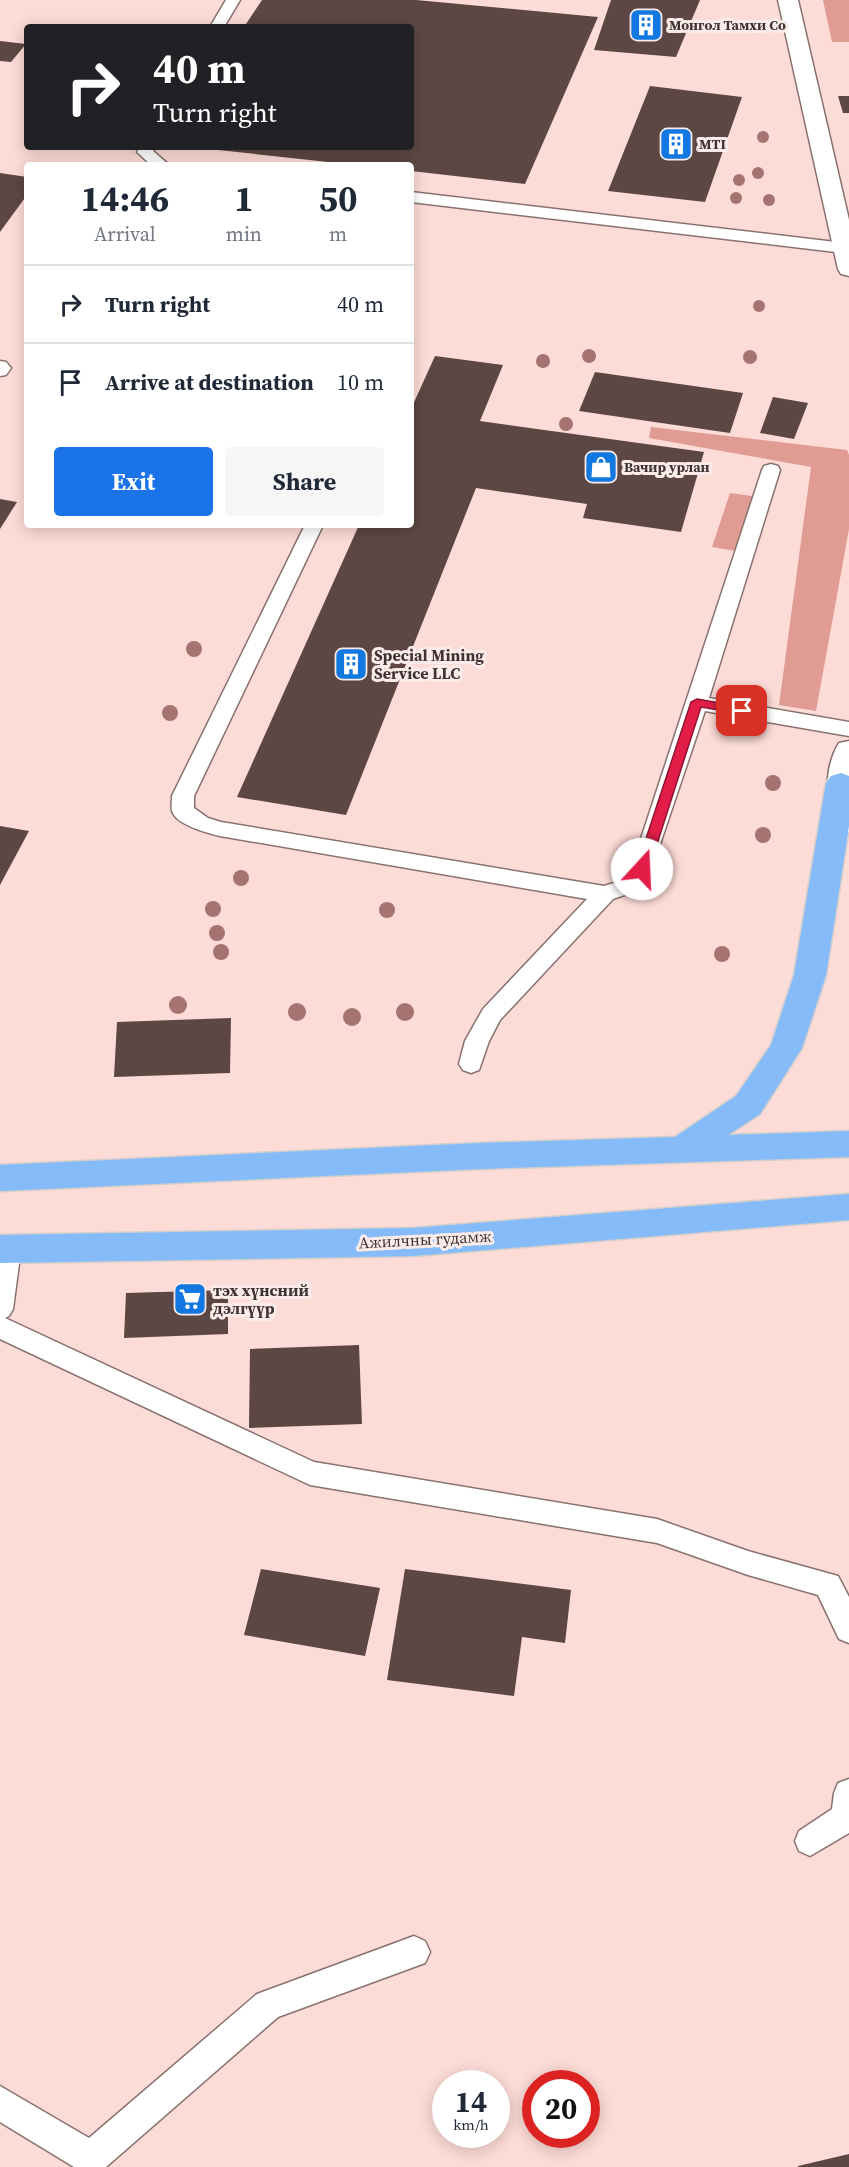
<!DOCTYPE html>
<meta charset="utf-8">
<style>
:root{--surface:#fff;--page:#f6f6f7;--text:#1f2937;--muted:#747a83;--line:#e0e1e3;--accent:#1a73e8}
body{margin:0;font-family:"Source Serif 4",serif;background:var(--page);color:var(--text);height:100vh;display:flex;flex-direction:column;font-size:22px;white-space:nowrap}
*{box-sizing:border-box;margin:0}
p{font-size:20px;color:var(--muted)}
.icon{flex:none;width:33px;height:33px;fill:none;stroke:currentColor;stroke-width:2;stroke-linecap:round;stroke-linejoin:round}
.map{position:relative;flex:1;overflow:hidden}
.drawer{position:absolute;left:24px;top:162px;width:390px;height:366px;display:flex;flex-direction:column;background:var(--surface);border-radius:6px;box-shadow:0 3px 15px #0003}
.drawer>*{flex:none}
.banner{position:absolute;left:24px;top:24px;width:390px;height:126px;border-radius:6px;box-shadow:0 3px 15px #0003;background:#202124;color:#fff;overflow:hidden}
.speed{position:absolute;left:432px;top:2070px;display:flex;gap:12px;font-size:30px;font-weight:700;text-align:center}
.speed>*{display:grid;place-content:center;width:78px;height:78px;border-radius:50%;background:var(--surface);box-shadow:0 3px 15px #0003;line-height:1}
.speed small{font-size:15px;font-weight:400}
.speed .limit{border:9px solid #d22;background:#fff;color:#111}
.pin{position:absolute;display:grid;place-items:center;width:51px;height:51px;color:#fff;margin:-26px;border-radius:12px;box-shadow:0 3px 9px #0006}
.me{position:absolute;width:66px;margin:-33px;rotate:20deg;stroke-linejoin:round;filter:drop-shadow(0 0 4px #0008)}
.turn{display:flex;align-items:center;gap:21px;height:126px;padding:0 30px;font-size:27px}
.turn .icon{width:78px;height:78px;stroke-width:2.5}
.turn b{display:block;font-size:42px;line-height:51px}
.eta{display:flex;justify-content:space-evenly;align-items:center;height:102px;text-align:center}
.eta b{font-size:36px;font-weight:700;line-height:42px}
.button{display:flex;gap:12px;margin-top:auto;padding:12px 30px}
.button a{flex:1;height:69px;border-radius:6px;background:var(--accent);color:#fff;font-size:24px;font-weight:700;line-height:69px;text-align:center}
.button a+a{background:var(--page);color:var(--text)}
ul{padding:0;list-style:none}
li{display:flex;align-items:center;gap:18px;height:78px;padding:0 30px;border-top:2px solid var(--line)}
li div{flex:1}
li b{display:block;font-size:22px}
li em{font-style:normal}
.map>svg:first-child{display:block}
.built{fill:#fddbd6;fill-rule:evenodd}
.forest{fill:#e09c93}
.building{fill:#5c4744}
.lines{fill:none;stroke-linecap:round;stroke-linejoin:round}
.lane-casing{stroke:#88726e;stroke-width:3}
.secondary-casing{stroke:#88726e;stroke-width:3}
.primary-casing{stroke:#d0cece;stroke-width:3}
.lane{fill:#fff;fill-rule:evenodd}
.secondary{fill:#fff;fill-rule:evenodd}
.primary{fill:#85bbf9;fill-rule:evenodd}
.tree{fill:#a57370}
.route{fill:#e11d48;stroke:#92132f;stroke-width:1.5}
.labels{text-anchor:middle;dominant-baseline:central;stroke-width:6;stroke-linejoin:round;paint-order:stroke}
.far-poi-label{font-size:14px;font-weight:bold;fill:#3d3332;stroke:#fbecea;text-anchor:start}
.poi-label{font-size:16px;font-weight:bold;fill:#3d3332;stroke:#fbecea;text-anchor:start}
.street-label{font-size:16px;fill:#3d3332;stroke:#fbecea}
</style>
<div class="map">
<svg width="849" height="2167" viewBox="0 0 849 2167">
<rect width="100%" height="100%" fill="#fbecea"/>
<!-- built -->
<path class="built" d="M 0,0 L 849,0 L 849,2167 L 0,2167 ZM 27,27 L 411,27 L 411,147 L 27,147 ZM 27,165 L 411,165 L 411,525 L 27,525 ZM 446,2084 L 496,2084 L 496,2134 L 446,2134 ZM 536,2084 L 586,2084 L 586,2134 L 536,2134 Z"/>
<!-- forest -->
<g class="forest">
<path d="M 823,0 L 849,0 L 849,42 L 832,42 Z"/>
<path d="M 651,427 L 847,450 L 849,455 L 849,529 L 816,711 L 779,705 L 811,467 L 649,438 Z"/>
<path d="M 730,493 L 759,497 L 742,552 L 712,547 Z"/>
</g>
<!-- building -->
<g class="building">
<path d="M 262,0 L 416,0 L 598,17 L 525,184 L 411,171 L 411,165 L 356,165 L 209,149 L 411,147 L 411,27 L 244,27 Z"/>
<path d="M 611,0 L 700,0 L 676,57 L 594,50 Z"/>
<path d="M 0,41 L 26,44 L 11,62 L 0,61 Z"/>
<path d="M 650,86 L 742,97 L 705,202 L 608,191 Z"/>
<path d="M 838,96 L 849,96 L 849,113 L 843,113 Z"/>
<path d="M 0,173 L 27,177 L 27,195 L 0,232 Z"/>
<path d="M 435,356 L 503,365 L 480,421 L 704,452 L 681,532 L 583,518 L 587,504 L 476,488 L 346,815 L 237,797 L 359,525 L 411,525 L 411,409 Z"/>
<path d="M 595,372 L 743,393 L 730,433 L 579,411 Z"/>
<path d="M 773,397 L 808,403 L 794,439 L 760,433 Z"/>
<path d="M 0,499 L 17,502 L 0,529 Z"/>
<path d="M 0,826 L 29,831 L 0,885 Z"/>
<path d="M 231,1018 L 230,1073 L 114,1077 L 117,1022 Z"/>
<path d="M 228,1290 L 228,1334 L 124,1338 L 126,1293 Z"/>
<path d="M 359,1345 L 362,1424 L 249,1428 L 250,1349 Z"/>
<path d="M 261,1569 L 380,1588 L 365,1656 L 244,1635 Z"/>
<path d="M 405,1569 L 571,1590 L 565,1643 L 522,1637 L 514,1696 L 387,1680 Z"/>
<path d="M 849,2154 L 849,2167 L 798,2167 L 798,2166 Z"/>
</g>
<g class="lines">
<!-- lane casing -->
<g class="lane-casing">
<g id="lane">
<path d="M 226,0 L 240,0 L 224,27 L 210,27 Z"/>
<path d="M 140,147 L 156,147 L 153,151 L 169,165 L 151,165 L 137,152 Z"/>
<path d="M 411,192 L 844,243 L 849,244 L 849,252 L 844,253 L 411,202 Z"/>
<path d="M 0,361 L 6,362 L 11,368 L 6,375 L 0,376 Z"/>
<path d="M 771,464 L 778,466 L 780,470 L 709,698 L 849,722 L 849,736 L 705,711 L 650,874 L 633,892 L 613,899 L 500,1020 L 489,1041 L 479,1070 L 471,1073 L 463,1070 L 459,1064 L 465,1041 L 483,1009 L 587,899 L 220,836 C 208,833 176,825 172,811 C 171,807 172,800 172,796 L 305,525 L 323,525 L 194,796 L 194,808 L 208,818 L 221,822 L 604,886 L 617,882 L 632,866 L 762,470 L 764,466 Z"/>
<path d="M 8,1239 L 17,1242 L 21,1249 L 13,1309 L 9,1316 L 5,1318 L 314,1462 L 657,1519 L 748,1551 L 838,1576 L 849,1597 L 849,1643 L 839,1639 L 818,1595 L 748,1575 L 657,1543 L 310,1485 L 0,1339 L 0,1242 Z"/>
<path d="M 849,1779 L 849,1833 L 810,1856 L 799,1851 L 795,1841 L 799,1831 L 832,1809 L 834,1793 L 838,1783 Z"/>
<path d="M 414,1936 L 425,1941 L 430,1952 L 425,1963 L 278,2017 L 106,2167 L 74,2167 L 0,2122 L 0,2086 L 89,2138 L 257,1994 Z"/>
</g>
</g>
<!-- secondary casing -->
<g class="secondary-casing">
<g id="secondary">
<path d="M 778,0 L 798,0 L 849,220 L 849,276 L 841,274 L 838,269 Z"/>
<path d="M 849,741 L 849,832 L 838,829 C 824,805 824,767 839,743 Z"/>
</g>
</g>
<!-- primary casing -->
<g class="primary-casing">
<g id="primary">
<path d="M 841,773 L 849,776 L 849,826 L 826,975 L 802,1048 L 760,1114 L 728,1135 L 849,1131 L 849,1157 L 480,1169 L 0,1191 L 0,1165 L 480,1143 L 675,1137 L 736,1096 L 771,1045 L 794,975 L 826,783 L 831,776 Z"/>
<path d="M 849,1194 L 849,1220 L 413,1256 L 0,1263 L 0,1235 L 413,1228 Z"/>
</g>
</g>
<!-- lane -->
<use href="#lane" class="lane"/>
<!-- secondary -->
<use href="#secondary" class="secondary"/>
<!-- primary -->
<use href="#primary" class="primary"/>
</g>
<!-- trees -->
<g class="tree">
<circle cx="763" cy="137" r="6"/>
<circle cx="758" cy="173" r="6"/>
<circle cx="739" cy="180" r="6"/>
<circle cx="736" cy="198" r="6"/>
<circle cx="769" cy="200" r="6"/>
<circle cx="759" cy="306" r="6"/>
<circle cx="589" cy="356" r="7"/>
<circle cx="750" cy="357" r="7"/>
<circle cx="543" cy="361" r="7"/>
<circle cx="566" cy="424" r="7"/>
<circle cx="194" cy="649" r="8"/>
<circle cx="170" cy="713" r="8"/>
<circle cx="773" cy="783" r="8"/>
<circle cx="763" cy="835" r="8"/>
<circle cx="241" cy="878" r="8"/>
<circle cx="213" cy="909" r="8"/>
<circle cx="387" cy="910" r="8"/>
<circle cx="217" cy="933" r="8"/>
<circle cx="221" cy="952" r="8"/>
<circle cx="722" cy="954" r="8"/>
<circle cx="178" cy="1005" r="9"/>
<circle cx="297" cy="1012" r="9"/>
<circle cx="405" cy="1012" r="9"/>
<circle cx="352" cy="1017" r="9"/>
</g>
<!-- route -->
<path class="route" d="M 697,699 L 742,707 L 748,711 L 742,714 L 701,707 L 649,869 L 642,873 L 638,872 L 636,869 L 691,702 Z"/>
<!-- icons -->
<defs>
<g id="building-square" transform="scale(1.725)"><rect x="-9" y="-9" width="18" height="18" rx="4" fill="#1278e1" stroke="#fbecea"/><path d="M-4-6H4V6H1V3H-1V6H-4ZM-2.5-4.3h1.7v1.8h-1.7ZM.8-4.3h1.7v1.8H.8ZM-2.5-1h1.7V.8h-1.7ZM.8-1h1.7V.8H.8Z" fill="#fff"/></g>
<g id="shop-square" transform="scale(1.725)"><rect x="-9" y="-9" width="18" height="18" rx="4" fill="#1278e1" stroke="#fbecea"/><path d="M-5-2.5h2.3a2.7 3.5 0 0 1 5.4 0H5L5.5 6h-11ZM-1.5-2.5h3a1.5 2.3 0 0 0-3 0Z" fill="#fff"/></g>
<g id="supermarket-square" transform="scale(1.725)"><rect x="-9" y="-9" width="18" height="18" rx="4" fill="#1278e1" stroke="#fbecea"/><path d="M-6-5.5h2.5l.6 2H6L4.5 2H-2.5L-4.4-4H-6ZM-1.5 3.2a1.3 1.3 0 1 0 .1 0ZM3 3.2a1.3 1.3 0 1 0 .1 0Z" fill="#fff"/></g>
</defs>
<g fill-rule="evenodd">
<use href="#building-square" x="646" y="25"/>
<use href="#building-square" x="676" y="144"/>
<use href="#shop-square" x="601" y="467"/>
<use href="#building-square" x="351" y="664"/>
<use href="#supermarket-square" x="190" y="1299"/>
</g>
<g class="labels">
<!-- far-poi labels -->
<g class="far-poi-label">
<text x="669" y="25">Монгол Тамхи Со</text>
<text x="699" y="144">MTI</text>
<text x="624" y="467">Вачир урлан</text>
</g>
<!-- poi labels -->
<g class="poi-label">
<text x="374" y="655">Special Mining<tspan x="374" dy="18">Service LLC</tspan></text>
<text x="213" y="1290">тэх хүнсний<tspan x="213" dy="18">дэлгүүр</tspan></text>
</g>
<!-- street labels -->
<g class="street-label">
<text transform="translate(425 1239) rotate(-3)">Ажилчны гудамж</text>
</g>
</g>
</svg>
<div class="speed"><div>14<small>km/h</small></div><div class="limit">20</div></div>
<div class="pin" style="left:742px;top:711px;background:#d93025"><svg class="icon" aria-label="arrive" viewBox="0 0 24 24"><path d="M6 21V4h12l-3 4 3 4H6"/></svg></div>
<svg class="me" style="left:642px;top:869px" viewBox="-20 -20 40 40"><circle r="19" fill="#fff"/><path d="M0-13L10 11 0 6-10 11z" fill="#e11d48"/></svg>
<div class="banner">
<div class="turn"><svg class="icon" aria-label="right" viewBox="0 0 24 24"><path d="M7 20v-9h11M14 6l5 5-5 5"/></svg><div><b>40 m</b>Turn right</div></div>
</div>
<section class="drawer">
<div class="eta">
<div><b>14:46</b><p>Arrival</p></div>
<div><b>1</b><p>min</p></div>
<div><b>50</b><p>m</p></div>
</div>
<ul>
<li><svg class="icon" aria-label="right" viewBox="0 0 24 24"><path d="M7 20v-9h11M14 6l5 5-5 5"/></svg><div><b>Turn right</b></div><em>40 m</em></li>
<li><svg class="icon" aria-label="arrive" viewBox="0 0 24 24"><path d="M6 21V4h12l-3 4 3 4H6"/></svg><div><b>Arrive at destination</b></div><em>10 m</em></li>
</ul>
<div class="button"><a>Exit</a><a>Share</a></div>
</section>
</div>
